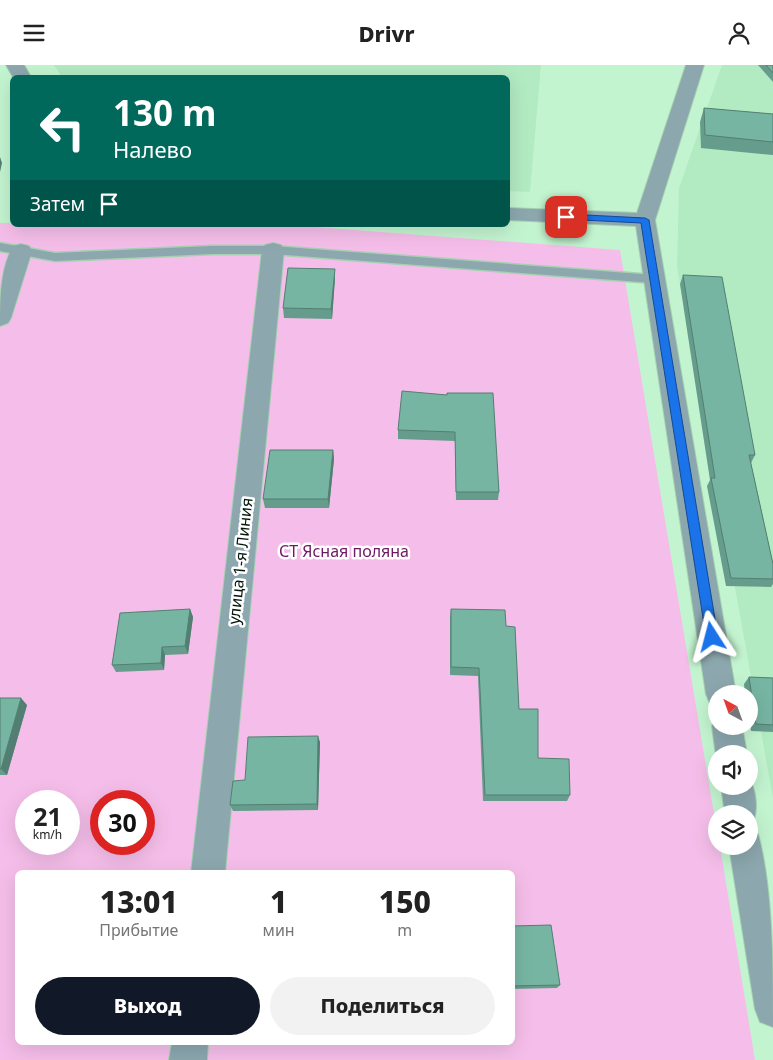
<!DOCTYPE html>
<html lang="ru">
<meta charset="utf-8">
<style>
:root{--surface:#fff;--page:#f2f2f2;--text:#222;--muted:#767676;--accent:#111827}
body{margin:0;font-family:"Noto Sans",sans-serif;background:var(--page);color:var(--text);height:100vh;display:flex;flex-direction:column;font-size:19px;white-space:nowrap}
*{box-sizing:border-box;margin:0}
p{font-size:16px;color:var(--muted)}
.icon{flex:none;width:28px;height:28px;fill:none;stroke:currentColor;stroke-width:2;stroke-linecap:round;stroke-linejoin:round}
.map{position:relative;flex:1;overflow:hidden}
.panel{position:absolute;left:15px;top:805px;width:500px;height:175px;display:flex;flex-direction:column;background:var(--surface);border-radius:8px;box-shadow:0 5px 20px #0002}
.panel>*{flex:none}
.banner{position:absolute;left:10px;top:10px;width:500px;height:152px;border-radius:8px;box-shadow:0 5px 20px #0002;background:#00695c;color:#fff;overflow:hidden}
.needle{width:32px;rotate:319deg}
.controls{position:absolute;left:708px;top:620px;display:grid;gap:10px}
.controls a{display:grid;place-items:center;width:50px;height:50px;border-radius:50%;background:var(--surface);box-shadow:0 5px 20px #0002;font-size:25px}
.speed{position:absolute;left:15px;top:725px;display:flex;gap:10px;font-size:25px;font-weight:700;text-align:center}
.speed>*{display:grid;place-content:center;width:65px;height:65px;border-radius:50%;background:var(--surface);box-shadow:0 5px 20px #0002;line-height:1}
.speed small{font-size:12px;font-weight:400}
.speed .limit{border:8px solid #d22;background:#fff;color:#111}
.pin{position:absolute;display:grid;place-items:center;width:42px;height:42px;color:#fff;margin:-21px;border-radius:10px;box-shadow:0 2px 8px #0006}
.me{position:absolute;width:55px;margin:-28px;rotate:351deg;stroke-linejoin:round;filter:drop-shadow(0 0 4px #0008)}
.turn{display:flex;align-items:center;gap:18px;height:105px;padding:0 20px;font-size:22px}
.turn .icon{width:65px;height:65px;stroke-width:2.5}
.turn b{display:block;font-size:35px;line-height:42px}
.then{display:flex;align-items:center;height:48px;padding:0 20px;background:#0003;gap:10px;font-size:19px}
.eta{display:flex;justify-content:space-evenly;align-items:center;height:85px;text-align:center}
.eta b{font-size:30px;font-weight:800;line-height:35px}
.cta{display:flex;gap:10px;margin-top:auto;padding:10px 20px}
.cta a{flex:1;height:58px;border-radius:30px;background:var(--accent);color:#fff;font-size:20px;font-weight:800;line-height:58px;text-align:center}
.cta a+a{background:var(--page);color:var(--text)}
header{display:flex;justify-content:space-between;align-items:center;height:65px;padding:0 20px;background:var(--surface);font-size:22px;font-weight:800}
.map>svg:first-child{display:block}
.built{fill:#b2eac2}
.green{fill:#f5beea;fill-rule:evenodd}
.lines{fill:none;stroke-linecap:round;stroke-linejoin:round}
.service-casing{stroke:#a5d1b0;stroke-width:3}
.minor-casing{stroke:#a5d1b0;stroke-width:2}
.service{fill:#8ca7ae;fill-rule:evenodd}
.minor{fill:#8ca7ae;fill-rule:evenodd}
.wall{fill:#669c8c}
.shaded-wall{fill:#537f72}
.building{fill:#77b5a3;stroke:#537f72}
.route{fill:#1a73e8;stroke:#114b97}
.labels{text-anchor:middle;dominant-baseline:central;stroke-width:5;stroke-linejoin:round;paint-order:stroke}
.park-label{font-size:16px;fill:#6c1862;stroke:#fff}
.street-label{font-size:16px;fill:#05170b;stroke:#fff}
</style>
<header><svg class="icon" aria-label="menu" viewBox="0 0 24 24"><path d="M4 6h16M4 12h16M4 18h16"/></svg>Drivr<svg class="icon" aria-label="person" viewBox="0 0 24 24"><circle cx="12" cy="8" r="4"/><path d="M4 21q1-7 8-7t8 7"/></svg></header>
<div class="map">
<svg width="773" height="995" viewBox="0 0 773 995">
<rect width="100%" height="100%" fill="#c3f4d0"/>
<!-- built -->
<g class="built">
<path d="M 54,0 L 541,0 L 530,127 L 508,126 L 508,12 L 62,12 Z"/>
<path d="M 722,0 L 773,0 L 773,733 L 677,202 L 679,123 Z"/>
</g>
<!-- green -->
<path class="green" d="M 0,158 L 12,158 L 12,160 L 301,161 L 620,185 L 716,761 L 716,781 L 720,781 L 755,995 L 0,995 ZM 26,736 L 69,736 L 69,779 L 26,779 ZM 101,736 L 144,736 L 144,779 L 101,779 ZM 18,808 L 512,808 L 512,978 L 18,978 Z"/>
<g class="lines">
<!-- service casing -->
<g class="service-casing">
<path id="service" d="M 0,178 L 55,188 L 212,181 L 273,181 L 654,210 L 660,214 L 654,218 L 273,189 L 212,189 L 55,196 L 0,186 Z"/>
</g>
<!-- minor casing -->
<g class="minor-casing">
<g id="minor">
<path d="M 6,0 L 24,0 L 31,12 L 13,12 Z"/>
<path d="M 686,0 L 704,0 L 655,155 L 736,629 L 716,629 L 716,641 L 710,639 L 706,629 L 636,161 L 508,155 L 508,143 L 637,148 Z"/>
<path d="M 273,178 L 281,180 L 284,185 L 225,808 L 191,808 L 262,185 L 265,180 Z"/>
<path d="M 21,179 L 29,181 L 32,186 L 11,253 L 8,258 L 0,261 C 0,234 0,205 13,181 Z"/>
<path d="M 716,651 L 716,661 L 742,661 L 747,689 L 716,689 L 716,691 L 712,661 Z"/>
<path d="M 749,711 C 756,727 759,744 752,760 L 749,762 L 749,749 L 725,749 L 721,721 L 749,721 Z"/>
<path d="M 749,766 L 758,769 C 773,824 773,903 773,962 L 760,957 L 755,944 L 729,781 L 749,781 Z"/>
<path d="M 172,978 L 208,978 L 207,995 L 169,995 Z"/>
</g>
</g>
<!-- service -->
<use href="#service" class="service"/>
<!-- minor -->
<use href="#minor" class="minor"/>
</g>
<!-- wall -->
<g class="wall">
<path d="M 758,0 L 773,0 L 773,17 Z"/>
<path d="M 704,43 L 773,49 L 773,90 L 701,83 L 700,57 Z"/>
<path d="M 683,210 L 755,390 L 751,398 L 773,499 L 773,519 L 771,522 L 726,521 L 707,421 L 710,415 L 680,219 Z"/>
<path d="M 335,213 L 332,254 L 284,253 L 283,243 Z"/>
<path d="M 447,330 L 499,427 L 498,435 L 456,435 L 455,376 L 398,374 L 398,365 Z"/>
<path d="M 333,385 L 334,394 L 329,443 L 265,443 L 263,434 Z"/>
<path d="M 190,544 L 193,552 L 188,589 L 165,590 L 164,605 L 116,607 L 112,600 Z"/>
<path d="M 451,544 L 506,561 L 519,644 L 538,693 L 570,730 L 567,736 L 483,736 L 478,611 L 450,610 L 450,552 Z"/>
<path d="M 749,612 L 773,613 L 773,667 L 751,666 L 749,651 L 749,629 L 745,629 L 744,619 Z"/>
<path d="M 0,633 L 27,640 L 7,710 L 0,710 Z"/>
<path d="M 320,677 L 318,745 L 233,746 L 230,740 L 245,715 Z"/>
<path d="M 512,861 L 560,920 L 557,923 L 512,924 Z"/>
</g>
<!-- shaded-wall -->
<g class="shaded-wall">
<path d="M 0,92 L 2,98 L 0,107 Z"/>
<path d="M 335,204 L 335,213 L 332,254 L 331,244 Z"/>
<path d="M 333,385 L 334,394 L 329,443 L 328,434 Z"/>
<path d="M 190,544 L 193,552 L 188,589 L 185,581 Z"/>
<path d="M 162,582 L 165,590 L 164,605 L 161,598 Z"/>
<path d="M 21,633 L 27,640 L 7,710 L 1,704 Z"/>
<path d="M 318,671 L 320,677 L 318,745 L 317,739 Z"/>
</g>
<!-- building -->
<g class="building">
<path d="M 766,0 L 773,0 L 773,8 Z"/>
<path d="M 704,43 L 773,49 L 773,77 L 705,70 Z"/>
<path d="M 288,203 L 335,204 L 331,244 L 283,243 Z"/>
<path d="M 683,210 L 722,212 L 755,390 L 749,390 L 773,499 L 773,514 L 731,513 L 711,413 L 715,413 Z"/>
<path d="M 402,326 L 447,330 L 447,328 L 493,328 L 499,427 L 456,427 L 455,367 L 398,365 Z"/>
<path d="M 270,385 L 333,385 L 328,434 L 263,434 Z"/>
<path d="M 190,544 L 185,581 L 162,582 L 161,598 L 112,600 L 120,548 Z"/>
<path d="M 451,544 L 505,545 L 506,561 L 515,562 L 519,644 L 538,644 L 538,693 L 569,694 L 570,730 L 485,730 L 479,603 L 451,602 Z"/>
<path d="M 749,612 L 773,613 L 773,660 L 756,659 Z"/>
<path d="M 0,633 L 21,633 L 1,704 L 0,704 Z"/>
<path d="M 318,671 L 317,739 L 230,740 L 233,716 L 245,715 L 248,672 Z"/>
<path d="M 551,860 L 560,920 L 512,921 L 512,861 Z"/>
</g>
<!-- route -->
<path class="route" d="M 566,149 L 645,153 L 649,155 L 718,572 L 716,576 L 712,577 L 708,576 L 706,572 L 641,158 L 563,154 L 563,150 Z"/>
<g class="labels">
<!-- park labels -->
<g class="park-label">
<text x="344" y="486">СТ Ясная поляна</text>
</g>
<!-- street labels -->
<g class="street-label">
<text transform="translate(240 496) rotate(-84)">улица 1-я Линия</text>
</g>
</g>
</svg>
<div class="controls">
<a><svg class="needle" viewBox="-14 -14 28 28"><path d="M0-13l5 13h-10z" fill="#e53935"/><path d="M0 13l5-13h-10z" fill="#767676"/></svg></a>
<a><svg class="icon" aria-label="sound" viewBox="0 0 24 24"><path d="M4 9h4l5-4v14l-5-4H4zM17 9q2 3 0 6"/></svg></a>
<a><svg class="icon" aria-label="layers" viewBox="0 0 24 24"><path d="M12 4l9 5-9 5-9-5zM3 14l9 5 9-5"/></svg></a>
</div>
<div class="speed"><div>21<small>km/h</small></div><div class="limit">30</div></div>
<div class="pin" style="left:566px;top:152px;background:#d93025"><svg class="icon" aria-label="arrive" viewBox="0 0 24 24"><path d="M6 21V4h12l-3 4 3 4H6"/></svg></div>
<svg class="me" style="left:712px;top:572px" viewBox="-20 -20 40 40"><path d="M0-17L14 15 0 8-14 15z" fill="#1a73e8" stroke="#fff" stroke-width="4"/></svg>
<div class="banner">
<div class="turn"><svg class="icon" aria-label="left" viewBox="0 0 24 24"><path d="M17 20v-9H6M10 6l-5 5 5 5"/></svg><div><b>130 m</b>Налево</div></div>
<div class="then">Затем<svg class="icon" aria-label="arrive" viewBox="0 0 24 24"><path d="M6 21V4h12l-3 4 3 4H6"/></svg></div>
</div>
<section class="panel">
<div class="eta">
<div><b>13:01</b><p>Прибытие</p></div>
<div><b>1</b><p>мин</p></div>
<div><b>150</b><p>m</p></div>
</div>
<div class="cta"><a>Выход</a><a>Поделиться</a></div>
</section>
</div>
